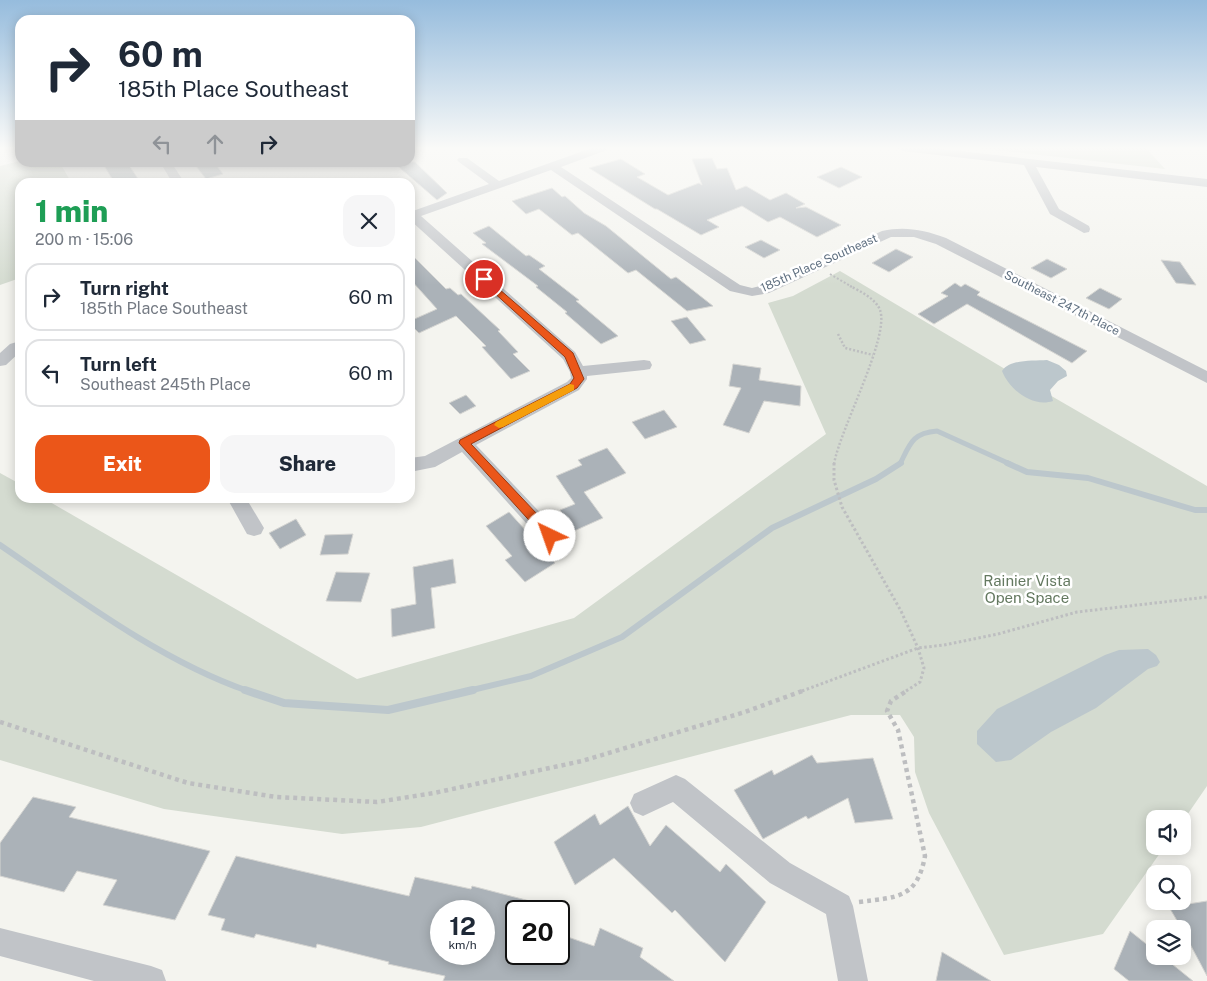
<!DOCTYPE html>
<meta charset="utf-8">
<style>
:root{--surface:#fff;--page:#f6f6f7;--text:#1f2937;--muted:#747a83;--line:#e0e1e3;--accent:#eb5619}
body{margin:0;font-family:"Public Sans",sans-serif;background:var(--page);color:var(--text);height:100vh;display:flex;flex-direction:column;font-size:19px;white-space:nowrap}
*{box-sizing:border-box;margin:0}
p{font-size:16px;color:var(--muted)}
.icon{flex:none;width:28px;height:28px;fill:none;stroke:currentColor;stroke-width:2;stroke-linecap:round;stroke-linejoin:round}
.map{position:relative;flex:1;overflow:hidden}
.panel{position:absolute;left:15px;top:178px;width:400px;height:325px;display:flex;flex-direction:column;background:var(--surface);border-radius:15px;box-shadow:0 2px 12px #0003}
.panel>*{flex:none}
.guide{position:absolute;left:15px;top:15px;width:400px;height:152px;border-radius:15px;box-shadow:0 2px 12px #0003;background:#fff;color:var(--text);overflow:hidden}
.buttons{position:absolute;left:1146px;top:810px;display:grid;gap:10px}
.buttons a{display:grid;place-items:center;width:45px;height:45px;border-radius:10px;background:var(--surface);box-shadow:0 2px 12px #0003;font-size:25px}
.speed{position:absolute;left:430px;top:900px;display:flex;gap:10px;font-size:25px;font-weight:700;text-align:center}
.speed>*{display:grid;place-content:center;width:65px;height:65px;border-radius:50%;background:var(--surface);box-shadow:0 2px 12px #0003;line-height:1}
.speed small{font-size:12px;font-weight:400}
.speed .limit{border:2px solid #111;border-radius:8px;background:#fff;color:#111}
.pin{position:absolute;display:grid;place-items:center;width:42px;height:42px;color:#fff;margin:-21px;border:2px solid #fff;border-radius:50%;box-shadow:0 1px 5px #0007}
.me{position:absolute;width:55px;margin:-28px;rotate:318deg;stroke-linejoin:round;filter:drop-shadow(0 0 4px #0008)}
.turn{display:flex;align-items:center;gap:18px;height:105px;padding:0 20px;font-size:22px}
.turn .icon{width:65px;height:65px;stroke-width:2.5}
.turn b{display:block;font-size:35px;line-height:42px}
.lanes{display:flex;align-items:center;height:48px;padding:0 20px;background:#0003;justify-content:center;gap:25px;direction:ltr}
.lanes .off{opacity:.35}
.round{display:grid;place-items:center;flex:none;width:52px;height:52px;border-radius:15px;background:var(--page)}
.headline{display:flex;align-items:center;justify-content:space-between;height:85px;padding:0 20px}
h1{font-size:30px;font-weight:800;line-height:38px;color:#1e9e55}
.primary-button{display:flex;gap:10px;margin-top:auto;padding:10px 20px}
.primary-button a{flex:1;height:58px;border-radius:15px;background:var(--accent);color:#fff;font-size:20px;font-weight:800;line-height:58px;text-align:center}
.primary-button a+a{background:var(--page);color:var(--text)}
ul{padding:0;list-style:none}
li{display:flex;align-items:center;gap:15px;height:68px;margin:0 10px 8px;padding:0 10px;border:2px solid var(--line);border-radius:15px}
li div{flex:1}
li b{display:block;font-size:19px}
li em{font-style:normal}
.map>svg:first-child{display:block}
.green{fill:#d4dbd0}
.water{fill:#bcc7cc}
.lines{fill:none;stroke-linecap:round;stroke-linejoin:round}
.stream-far2{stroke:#bcc7cc;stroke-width:5}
.stream-far1{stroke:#bcc7cc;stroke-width:6}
.stream{stroke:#bcc7cc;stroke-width:8}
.building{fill:#abb2b8;stroke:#d5d5d2;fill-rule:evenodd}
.path-far3{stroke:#bdbec0;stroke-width:2;stroke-dasharray:2 2;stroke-linecap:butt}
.path-far2{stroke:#bdbec0;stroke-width:2.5;stroke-dasharray:2 2;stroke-linecap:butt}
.path-far1{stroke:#bdbec0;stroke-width:3;stroke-dasharray:2.5 2.5;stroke-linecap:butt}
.path{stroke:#bdbec0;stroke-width:4.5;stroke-dasharray:4 4;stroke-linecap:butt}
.minor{fill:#c1c4c8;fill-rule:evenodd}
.route{fill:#eb5619;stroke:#993810}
.slow{fill:#f59e0b}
.labels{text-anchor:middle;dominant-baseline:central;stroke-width:5;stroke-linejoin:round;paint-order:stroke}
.far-street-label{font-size:12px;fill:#617182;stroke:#fff}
.park-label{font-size:15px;fill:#647960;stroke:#fff}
</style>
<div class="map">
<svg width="1207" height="981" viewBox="0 0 1207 981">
<rect width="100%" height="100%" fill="#f4f4ef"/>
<!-- green -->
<g class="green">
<path d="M 978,148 L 1146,148 L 1165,169 Z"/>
<path d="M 20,161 L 20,162 L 60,163 L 71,182 L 20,182 L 20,278 L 0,285 L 0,166 Z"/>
<path d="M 840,271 L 1010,372 L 1207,486 L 1207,786 L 1183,821 L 1182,819 L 1155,819 L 1155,846 L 1165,846 L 1103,934 L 1004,955 L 929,813 L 915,772 L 914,737 L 900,715 L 851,715 L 421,827 L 342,834 L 164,809 L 0,760 L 0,473 L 20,484 L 20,498 L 43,498 L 357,679 L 574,618 L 826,434 L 768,303 L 793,296 Z"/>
</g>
<!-- water -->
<g class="water">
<path d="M 1047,360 L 1059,365 L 1066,371 L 1067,376 L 1058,381 L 1050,390 L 1053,401 C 1032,408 1009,389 1002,371 C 1010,359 1033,361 1047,360 Z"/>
<path d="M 1148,649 L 1156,655 L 1160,662 L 1157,666 L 1148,669 L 1096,708 L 1051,732 L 1011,760 L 996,762 L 977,744 L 977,731 L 997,709 L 1105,655 L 1119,650 Z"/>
</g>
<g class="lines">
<!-- stream-far2 -->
<path class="stream-far2" d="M 900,464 C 910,444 912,433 937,431 L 1010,464"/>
<!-- stream-far1 -->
<g class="stream-far1">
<path d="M 1007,463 L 1027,472 L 1088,478 L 1195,510 L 1207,510"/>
<path d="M 0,545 C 76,597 161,661 248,691"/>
<path d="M 468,691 L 531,676 L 622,637 L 772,528 L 876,479 L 901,463"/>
</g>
<!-- stream -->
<path class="stream" d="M 245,690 L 284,703 L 388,710 L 473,690"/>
</g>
<!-- building -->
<g class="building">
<path d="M 712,158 L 717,169 L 727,168 L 736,190 L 746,186 L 770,200 L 786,193 L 805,204 L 796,208 L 806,207 L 841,225 L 817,237 L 780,217 L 768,222 L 742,206 L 707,220 L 719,227 L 701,235 L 657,209 L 655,209 L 589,168 L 621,159 L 645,174 L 637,177 L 668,195 L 699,183 L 702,185 L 692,159 Z"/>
<path d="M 102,162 L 127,162 L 140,182 L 114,182 Z"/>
<path d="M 193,162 L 214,162 L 223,174 L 206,179 Z"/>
<path d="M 393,162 L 415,162 L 447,193 L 437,200 Z"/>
<path d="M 841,167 L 862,177 L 839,188 L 817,177 Z"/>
<path d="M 552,188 L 562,197 L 565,196 L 584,213 L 606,226 L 671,279 L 676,277 L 713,306 L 687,311 L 636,270 L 628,273 L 578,233 L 572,235 L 539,209 L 526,214 L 512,201 Z"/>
<path d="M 489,226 L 526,256 L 529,255 L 545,266 L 539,269 L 579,300 L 576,301 L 618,336 L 601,344 L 565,313 L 567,312 L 536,287 L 538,286 L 482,244 L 486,243 L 473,233 Z"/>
<path d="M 761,240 L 780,250 L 764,258 L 745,247 Z"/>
<path d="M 896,249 L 913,257 L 889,272 L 872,263 Z"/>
<path d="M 410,253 L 446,289 L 450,288 L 458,295 L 461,294 L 500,330 L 498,331 L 518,352 L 513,354 L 530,371 L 511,379 L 482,347 L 486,346 L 456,316 L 419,333 L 410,324 L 410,321 L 437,309 L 410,279 Z"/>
<path d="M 1047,259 L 1067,269 L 1051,278 L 1031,268 Z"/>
<path d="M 1161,260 L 1180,262 L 1196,285 L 1176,283 Z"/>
<path d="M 955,283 L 961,287 L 965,284 L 980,292 L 977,295 L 1087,351 L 1072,363 L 967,304 L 934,324 L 918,314 L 948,296 L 941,293 Z"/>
<path d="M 1100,288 L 1122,299 L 1109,309 L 1086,298 Z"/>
<path d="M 687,317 L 706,340 L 690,344 L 671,321 Z"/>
<path d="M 733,364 L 761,368 L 759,380 L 801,386 L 800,406 L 764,401 L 749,433 L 723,425 L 741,388 L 729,386 Z"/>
<path d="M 466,395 L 476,406 L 460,414 L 449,403 Z"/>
<path d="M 664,410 L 677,427 L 645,439 L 632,422 Z"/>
<path d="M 607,448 L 626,473 L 584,492 L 603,518 L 574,531 L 560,510 L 575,504 L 556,476 L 582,465 L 578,460 Z"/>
<path d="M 509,512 L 555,563 L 525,582 L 505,560 L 512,556 L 486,526 Z"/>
<path d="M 296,519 L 306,535 L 280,549 L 269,533 Z"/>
<path d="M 353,534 L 348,554 L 320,555 L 325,535 Z"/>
<path d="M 453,559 L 456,583 L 431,588 L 435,628 L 392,637 L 391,609 L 416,604 L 413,567 Z"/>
<path d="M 336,572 L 370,573 L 361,602 L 326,601 Z"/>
<path d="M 812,755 L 817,763 L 873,758 L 893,819 L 855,823 L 848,798 L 808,819 L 806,816 L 763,839 L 734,790 L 772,770 L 774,775 Z"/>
<path d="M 33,797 L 76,807 L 69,817 L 210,851 L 175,920 L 103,905 L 117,880 L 77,871 L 64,892 L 0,876 L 0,843 Z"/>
<path d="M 628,806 L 650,846 L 666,825 L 720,872 L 726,864 L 766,902 L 725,962 L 675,910 L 672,913 L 614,858 L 575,885 L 554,842 L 595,814 L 600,825 Z"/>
<path d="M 236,856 L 409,896 L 415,877 L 471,889 L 472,886 L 549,906 L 548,911 L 516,911 L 516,927 L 509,954 L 559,954 L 559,934 L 594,946 L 600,928 L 643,948 L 640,957 L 674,981 L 443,981 L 445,976 L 388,964 L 389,962 L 317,944 L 316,948 L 256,934 L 254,938 L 221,930 L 225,919 L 208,915 ZM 441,911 L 484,911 L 484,954 L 441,954 Z"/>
<path d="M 1207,901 L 1207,976 L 1182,929 L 1169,907 Z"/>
<path d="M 1130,931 L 1155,951 L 1155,956 L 1162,956 L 1193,981 L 1129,981 L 1114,969 Z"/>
<path d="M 942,952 L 991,981 L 936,981 Z"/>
</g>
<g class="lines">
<!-- path-far3 -->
<path class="path-far3" d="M 830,274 L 852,287"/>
<!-- path-far2 -->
<g class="path-far2">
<path d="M 838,334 L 845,348 L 873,355"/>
<path d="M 834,464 C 840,429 890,337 880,310 C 876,299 860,291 850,286"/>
</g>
<!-- path-far1 -->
<g class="path-far1">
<path d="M 834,463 L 834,480 L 842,507 L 901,611 L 918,648 L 924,668 L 920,682 L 906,691"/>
<path d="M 802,691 L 918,648 L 944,645 L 998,634 L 1077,612 L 1207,597"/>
</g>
<!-- path -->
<g class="path">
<path d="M 0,722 L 188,783 L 276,797 L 377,802 L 434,793 L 582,761 L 745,712 L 805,690"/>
<path d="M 859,902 C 897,897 917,899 925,856 L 898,730 L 887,711 L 891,701 L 908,690"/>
</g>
<!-- minor -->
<g class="minor">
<path d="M 592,148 L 608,148 L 607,150 L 561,167 L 740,285 L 752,288 L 760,286 L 882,231 C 905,226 924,230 946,238 L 1207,371 L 1207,383 L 936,244 L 914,237 L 891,237 L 769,293 L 752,296 L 730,291 L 551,170 L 421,216 L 575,352 L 583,366 L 644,360 L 650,361 L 652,365 L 650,369 L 644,370 L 587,376 L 587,379 L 579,390 L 476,445 L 568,542 L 571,548 L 568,554 L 561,556 L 554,554 L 462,452 L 435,467 L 410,472 L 410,458 L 425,456 L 567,382 L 571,378 L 570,372 L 563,359 L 410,220 L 410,212 L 489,184 L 459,162 L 457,160 L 459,158 L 467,158 L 499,181 Z"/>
<path d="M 898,148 L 933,148 L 1207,179 L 1207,187 L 1036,167 L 1059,209 L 1089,226 L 1090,229 L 1089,232 L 1084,233 L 1050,214 L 1024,165 L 903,151 Z"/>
<path d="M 160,162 L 171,162 L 184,182 L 172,182 Z"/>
<path d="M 20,341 L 20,352 L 6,365 L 0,366 L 0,353 L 10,344 Z"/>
<path d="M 227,498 L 246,498 L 264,528 L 261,534 L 254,536 L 247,534 Z"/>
<path d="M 676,775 L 685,779 L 790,863 L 849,896 L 853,906 L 868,981 L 838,981 L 826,914 L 770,883 L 673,802 L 643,816 L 634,812 L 630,803 L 634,794 Z"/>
<path d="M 0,928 L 151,966 L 162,970 L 166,981 L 94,981 L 0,956 Z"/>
</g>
</g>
<!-- sky -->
<linearGradient id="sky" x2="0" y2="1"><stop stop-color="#96bcdd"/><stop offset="0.52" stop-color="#fafaf8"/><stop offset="1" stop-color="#fafaf8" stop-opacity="0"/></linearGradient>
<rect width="1207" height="285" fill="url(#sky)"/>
<!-- route -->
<path class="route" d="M 484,276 L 573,353 L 584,379 L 577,388 L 471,444 L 554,532 L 556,536 L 554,539 L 546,539 L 459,443 L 460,440 L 570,384 L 574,378 L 565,357 L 481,281 L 480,279 Z"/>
<!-- slow -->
<path class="slow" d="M 570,384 L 574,385 L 574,390 L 503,427 L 499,428 L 494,425 L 496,422 Z"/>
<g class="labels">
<!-- far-street labels -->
<g class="far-street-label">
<text transform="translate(819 263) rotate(-24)">185th Place Southeast</text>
<text transform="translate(1062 303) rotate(27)">Southeast 247th Place</text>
</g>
<!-- park labels -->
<g class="park-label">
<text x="1027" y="580">Rainier Vista<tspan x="1027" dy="17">Open Space</tspan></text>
</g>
</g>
</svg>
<div class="buttons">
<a><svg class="icon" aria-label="sound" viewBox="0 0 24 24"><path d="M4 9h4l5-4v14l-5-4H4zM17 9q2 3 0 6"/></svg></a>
<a><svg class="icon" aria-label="search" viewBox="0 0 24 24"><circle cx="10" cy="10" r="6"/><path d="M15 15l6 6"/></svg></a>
<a><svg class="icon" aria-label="layers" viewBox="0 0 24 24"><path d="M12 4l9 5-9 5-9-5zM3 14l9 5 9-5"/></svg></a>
</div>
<div class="speed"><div>12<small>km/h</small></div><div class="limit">20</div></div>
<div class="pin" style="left:484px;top:279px;background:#d93025"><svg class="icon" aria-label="arrive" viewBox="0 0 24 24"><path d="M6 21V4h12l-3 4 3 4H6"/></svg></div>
<svg class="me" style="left:550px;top:536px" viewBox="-20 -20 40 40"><circle r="19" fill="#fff"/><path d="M0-13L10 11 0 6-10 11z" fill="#eb5619"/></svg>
<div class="guide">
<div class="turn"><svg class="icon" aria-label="right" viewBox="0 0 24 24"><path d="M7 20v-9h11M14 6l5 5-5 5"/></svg><div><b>60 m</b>185th Place Southeast</div></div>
<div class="lanes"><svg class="icon off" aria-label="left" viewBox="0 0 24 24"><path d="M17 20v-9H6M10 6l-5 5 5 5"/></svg><svg class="icon off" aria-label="ahead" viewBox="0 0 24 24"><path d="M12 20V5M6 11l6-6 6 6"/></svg><svg class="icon" aria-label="right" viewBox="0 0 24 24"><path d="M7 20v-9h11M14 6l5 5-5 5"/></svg></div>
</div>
<section class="panel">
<div class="headline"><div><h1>1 min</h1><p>200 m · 15:06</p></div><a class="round"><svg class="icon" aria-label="close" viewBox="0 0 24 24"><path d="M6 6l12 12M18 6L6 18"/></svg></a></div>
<ul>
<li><svg class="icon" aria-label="right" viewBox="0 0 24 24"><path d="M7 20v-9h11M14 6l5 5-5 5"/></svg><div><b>Turn right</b><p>185th Place Southeast</p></div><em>60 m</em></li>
<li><svg class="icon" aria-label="left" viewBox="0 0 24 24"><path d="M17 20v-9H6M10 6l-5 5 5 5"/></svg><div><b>Turn left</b><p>Southeast 245th Place</p></div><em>60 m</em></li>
</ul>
<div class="primary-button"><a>Exit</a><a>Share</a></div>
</section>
</div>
